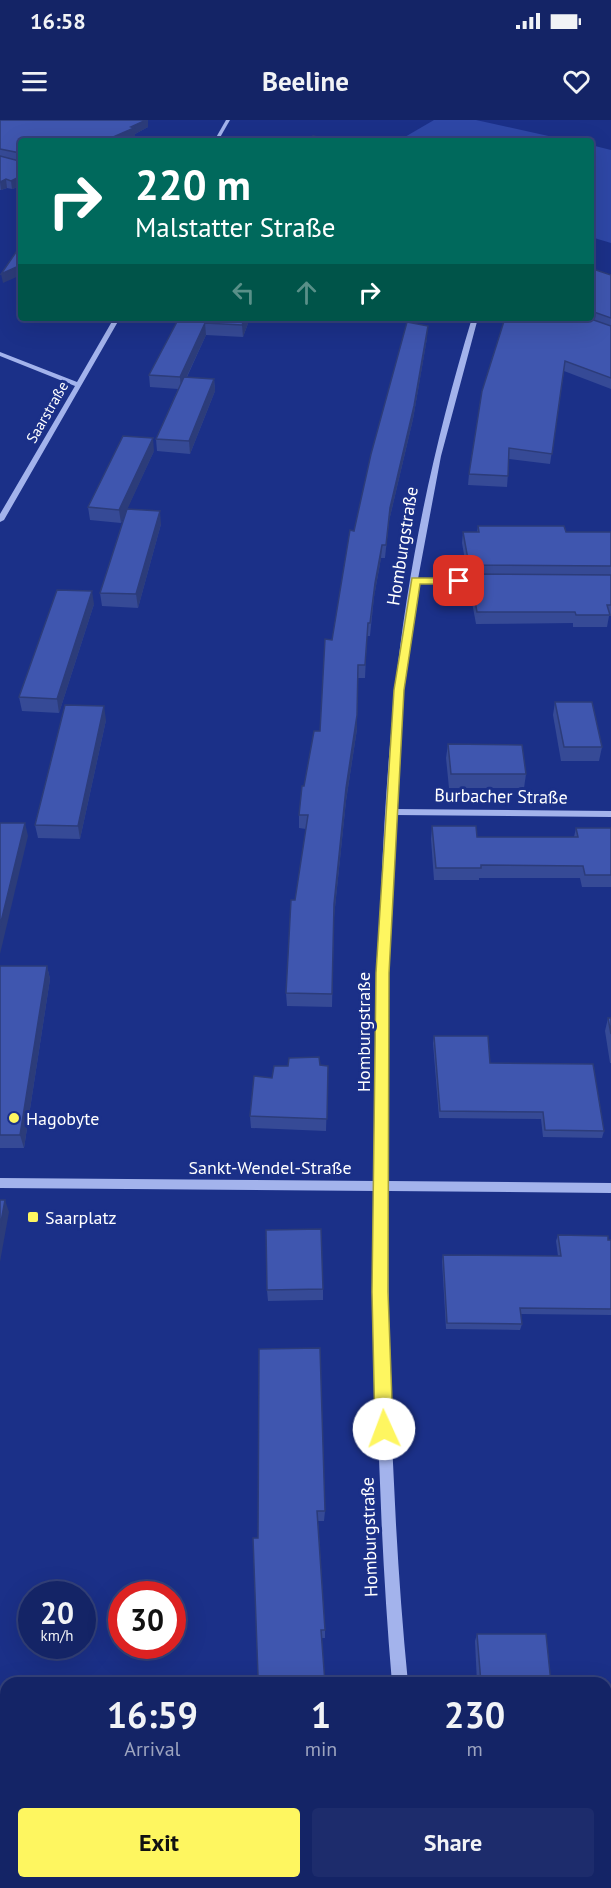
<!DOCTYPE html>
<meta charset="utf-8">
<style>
:root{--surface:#142466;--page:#1d2c6c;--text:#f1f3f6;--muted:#9da4bf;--line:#33417a;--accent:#fef660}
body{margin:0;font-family:"PT Sans",sans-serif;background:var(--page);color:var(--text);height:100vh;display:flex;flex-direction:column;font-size:22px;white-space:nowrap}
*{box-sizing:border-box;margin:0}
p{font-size:20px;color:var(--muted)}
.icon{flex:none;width:33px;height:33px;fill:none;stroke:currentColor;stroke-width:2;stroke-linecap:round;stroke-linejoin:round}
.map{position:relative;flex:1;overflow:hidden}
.panel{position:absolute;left:0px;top:1557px;width:612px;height:212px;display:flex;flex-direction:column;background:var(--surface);border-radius:18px 18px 0 0;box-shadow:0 6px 24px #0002,0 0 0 2px var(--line)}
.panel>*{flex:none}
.top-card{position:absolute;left:18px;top:18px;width:576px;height:183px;border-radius:6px;box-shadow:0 6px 24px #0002,0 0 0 2px var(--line);background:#00695c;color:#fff;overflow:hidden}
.speed{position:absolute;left:18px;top:1461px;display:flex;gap:12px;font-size:30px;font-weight:700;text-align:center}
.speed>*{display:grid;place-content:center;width:78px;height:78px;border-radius:50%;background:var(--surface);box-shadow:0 6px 24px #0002,0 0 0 2px var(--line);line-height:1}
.speed small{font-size:15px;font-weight:400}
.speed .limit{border:9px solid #d22;background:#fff;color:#111}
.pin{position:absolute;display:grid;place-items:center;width:51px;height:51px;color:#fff;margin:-26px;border-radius:12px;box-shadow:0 3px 9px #0006}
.me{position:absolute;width:66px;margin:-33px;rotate:358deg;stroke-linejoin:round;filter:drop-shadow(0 0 4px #0008)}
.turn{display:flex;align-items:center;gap:21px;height:126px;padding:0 18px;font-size:27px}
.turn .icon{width:78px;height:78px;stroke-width:2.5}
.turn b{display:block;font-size:42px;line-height:51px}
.lanes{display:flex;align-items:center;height:57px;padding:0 18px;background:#0003;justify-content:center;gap:30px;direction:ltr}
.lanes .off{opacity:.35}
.eta{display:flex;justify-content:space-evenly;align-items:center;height:102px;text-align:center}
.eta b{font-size:36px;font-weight:700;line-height:42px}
.primary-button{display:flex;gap:12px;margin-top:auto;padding:12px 18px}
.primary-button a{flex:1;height:69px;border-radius:6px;background:var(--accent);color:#111;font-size:24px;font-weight:700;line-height:69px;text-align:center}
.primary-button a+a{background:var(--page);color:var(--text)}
.status{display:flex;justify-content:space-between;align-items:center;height:42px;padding:0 30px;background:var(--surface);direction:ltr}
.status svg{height:16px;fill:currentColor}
header{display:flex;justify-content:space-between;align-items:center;height:78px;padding:0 18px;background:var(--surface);font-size:27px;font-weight:700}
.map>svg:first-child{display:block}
.green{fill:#2e47a6}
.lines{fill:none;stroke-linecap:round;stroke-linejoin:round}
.minor{fill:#a3b3ec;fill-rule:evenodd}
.wall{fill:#364a96}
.shaded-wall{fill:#2c3c7a}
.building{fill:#3f56af;stroke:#2c3c7a;stroke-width:1.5}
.route{fill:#fef660;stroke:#a5a03e;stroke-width:1.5}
.poi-dot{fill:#fef660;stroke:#1b3088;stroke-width:2}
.labels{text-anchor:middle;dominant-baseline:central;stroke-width:6;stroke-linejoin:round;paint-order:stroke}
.far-street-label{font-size:15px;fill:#fff;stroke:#1b3088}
.street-label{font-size:18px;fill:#fff;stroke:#1b3088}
.poi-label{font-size:18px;fill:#fff;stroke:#1b3088;text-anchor:start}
</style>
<div class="status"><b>16:58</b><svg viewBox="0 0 49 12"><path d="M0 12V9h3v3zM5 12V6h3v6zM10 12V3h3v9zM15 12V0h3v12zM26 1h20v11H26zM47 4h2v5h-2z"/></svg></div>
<header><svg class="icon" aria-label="menu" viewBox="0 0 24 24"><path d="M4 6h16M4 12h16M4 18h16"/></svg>Beeline<svg class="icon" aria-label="heart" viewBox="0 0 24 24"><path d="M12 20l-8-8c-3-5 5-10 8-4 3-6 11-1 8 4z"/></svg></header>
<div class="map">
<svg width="611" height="1768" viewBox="0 0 611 1768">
<rect width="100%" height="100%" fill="#1b3088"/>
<!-- green -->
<g class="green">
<path d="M 434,0 L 476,0 L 571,21 L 398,21 Z"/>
<path d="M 591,25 L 611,30 L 611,123 L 591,117 Z"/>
</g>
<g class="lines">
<!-- minor -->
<g class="minor">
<path d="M 226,0 L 230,0 L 218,21 L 214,21 Z"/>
<path d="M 114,198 L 120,198 L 4,400 L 0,402 L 0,394 L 75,266 L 0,236 L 0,232 L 77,262 Z"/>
<path d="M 472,198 L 478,198 L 441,336 L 418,459 L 482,459 L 486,461 L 482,463 L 417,463 L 403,570 L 395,689 L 611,691 L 611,697 L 395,695 L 389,846 L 388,1061 L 611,1063 L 611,1073 L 388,1071 C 388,1236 392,1399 408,1563 L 392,1563 C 378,1399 375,1235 376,1071 L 0,1068 L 0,1058 L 376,1061 C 377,898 378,734 395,571 C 408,444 435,320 472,198 Z"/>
<rect x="606" y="1677" width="5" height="16"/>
<path d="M 412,1762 L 428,1762 L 429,1768 L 413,1768 Z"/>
</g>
</g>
<!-- wall -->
<g class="wall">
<path d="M 0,0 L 148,7 L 135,14 L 135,16 L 124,21 L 21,21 L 21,66 L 12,69 L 7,68 L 1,70 L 0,70 Z"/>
<path d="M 591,150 L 611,155 L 611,269 L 564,251 L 550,344 L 509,339 L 507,367 L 468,365 L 469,354 L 505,198 L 591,198 Z"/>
<path d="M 179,198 L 250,198 L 243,217 L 206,215 L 187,257 L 214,259 L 215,271 L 190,334 L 157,331 L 156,319 L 178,269 L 150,267 L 149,255 Z"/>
<path d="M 427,218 L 413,299 L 389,401 L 385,438 L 381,438 L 374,477 L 370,516 L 367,516 L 365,558 L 357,558 L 357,609 L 346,681 L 334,797 L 332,887 L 287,886 L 286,873 L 295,780 L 306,709 L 299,708 L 299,695 L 304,666 L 320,611 L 332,520 L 354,411 Z"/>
<path d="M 154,331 L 127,389 L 161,404 L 138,488 L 102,486 L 100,473 L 126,391 L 121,403 L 90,400 L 88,387 Z"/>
<path d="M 478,406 L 566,412 L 611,412 L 611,496 L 609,496 L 607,507 L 573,507 L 573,503 L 476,504 L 469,466 L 470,457 L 468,457 L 462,423 L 463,412 L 477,412 Z"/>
<path d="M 94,484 L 59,593 L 22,591 L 19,577 Z"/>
<path d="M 555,582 L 602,627 L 599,641 L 561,641 L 553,595 Z"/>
<path d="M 106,600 L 80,719 L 38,718 L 35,705 Z"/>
<path d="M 448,624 L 526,654 L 524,668 L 449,668 L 446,638 Z"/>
<path d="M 432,706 L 477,717 L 574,717 L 576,708 L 611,708 L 611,767 L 582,767 L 580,758 L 479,758 L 479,760 L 434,760 L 431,719 Z"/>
<path d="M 0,846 L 47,846 L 50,859 L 24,1028 L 0,1028 Z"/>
<path d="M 608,898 L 611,898 L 611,943 L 610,943 L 605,911 Z"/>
<path d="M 434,916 L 490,943 L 604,1011 L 602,1018 L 543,1017 L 541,999 L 439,998 L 433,923 Z"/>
<path d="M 320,945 L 328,946 L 326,1011 L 251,1008 L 250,996 L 272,958 Z"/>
<path d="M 558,1115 L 611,1120 L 611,1195 L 521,1194 L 522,1204 L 520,1210 L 446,1209 L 442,1141 L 443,1135 L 558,1136 L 556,1121 Z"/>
<path d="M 323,1169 L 323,1180 L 268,1181 L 267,1170 Z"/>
<path d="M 259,1229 L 325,1391 L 324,1401 L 318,1401 L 325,1510 L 325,1518 L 321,1518 L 258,1556 Z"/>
<path d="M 477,1514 L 551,1563 L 477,1563 L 475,1521 Z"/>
<path d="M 558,1762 L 606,1762 L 611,1768 L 558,1768 Z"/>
</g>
<!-- shaded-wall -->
<g class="shaded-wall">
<path d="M 146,0 L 148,0 L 148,7 L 135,14 L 135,16 L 124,21 L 104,21 Z"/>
<path d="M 21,56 L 21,66 L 12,69 L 11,61 Z"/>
<path d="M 6,59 L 7,68 L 1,70 L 0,62 Z"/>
<path d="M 21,145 L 21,155 L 3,163 L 1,154 Z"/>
<path d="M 245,198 L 250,198 L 243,217 L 242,205 Z"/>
<path d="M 205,203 L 206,215 L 181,269 L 180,257 Z"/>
<path d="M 428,206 L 427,218 L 413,299 L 389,401 L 385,438 L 390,388 Z"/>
<path d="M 214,259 L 215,271 L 190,334 L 189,321 Z"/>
<path d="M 153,318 L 154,331 L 121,403 L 119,390 Z"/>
<path d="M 160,391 L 161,404 L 138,488 L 136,474 Z"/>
<path d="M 382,425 L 381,438 L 374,477 L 370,516 L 375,463 Z"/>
<path d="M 92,471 L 94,484 L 59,593 L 57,579 Z"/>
<path d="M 104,586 L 106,600 L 80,719 L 78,706 Z"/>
<path d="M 357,595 L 357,609 L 346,681 L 334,797 L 334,784 L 346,668 Z"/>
<path d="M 25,703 L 28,716 L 0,834 L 0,806 Z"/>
<path d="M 47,846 L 50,859 L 24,1028 L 20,1015 Z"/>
<path d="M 5,1080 L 9,1092 L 0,1142 L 0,1107 Z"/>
</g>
<!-- building -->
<g class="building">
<path d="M 0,0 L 146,0 L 131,7 L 134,8 L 104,21 L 21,21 L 21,36 L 20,33 L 0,29 Z"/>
<path d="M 313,16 L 338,21 L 303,21 Z"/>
<path d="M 0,36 L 19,41 L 21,39 L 21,56 L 11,61 L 6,59 L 0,62 Z"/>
<path d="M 21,125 L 21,145 L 1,154 Z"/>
<path d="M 593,149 L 611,155 L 611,198 L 591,191 L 591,150 Z"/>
<path d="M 179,198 L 245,198 L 242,205 L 205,203 L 180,257 L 149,255 Z"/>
<path d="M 505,198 L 588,198 L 611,206 L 611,258 L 565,241 L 552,334 L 509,328 L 508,356 L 469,354 L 482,271 Z"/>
<path d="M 407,202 L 428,206 L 414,286 L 390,388 L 386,425 L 382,425 L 375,463 L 370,503 L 368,503 L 365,545 L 358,545 L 357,595 L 346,668 L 334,784 L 332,874 L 286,873 L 291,780 L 295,780 L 308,695 L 299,695 L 302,666 L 304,666 L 314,611 L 320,611 L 325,519 L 332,520 L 350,410 L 354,411 L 371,334 Z"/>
<path d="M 184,257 L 214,259 L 189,321 L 156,319 Z"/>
<path d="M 123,316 L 153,318 L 119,390 L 88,387 Z"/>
<path d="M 127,389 L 160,391 L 136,474 L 100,473 Z"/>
<path d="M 478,406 L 564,406 L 566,412 L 611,412 L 611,446 L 469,445 L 463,412 L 479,412 Z"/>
<path d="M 470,454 L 611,455 L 611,485 L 607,485 L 610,495 L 576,495 L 575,492 L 477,492 Z"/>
<path d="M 57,470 L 92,471 L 57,579 L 19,577 Z"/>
<path d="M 555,582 L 592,582 L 602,627 L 564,627 Z"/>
<path d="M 65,585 L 104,586 L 78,706 L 35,705 Z"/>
<path d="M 448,624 L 522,625 L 526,654 L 451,654 Z"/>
<path d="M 0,703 L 25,703 L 0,806 Z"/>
<path d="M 432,706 L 476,706 L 477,717 L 578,717 L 576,708 L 611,708 L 611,755 L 585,755 L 583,746 L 481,745 L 481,748 L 436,748 Z"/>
<path d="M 0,846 L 47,846 L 20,1015 L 0,1015 Z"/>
<path d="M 608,898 L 611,898 L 611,914 Z"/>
<path d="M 434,916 L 488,916 L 490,943 L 593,944 L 604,1011 L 545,1010 L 543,992 L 440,991 Z"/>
<path d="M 319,937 L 320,945 L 328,946 L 327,999 L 250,996 L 254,956 L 272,958 L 274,946 L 288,946 L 289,938 Z"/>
<path d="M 0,1080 L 5,1080 L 0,1107 Z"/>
<path d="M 321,1109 L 323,1169 L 267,1170 L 266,1110 Z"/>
<path d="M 558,1115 L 608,1116 L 608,1120 L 611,1120 L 611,1189 L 520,1188 L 522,1204 L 447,1203 L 443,1135 L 561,1136 Z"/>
<path d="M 320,1228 L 325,1391 L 317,1391 L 325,1510 L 321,1510 L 325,1563 L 239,1563 L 239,1557 L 258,1556 L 253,1418 L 258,1418 L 259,1229 Z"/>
<path d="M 477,1514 L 546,1514 L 551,1563 L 481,1563 Z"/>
<path d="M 606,1747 L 611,1747 L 611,1768 L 564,1768 L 564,1762 L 606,1762 Z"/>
<path d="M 277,1762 L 343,1762 L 344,1768 L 278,1768 Z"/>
</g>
<!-- route -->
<path class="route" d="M 412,458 L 459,458 L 464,461 L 459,464 L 420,464 L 404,570 L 389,853 L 388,1172 L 393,1309 L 390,1315 L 384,1317 L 378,1315 L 375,1309 L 372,1172 L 376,853 L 394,570 Z"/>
<!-- markers -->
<g class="poi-dot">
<circle cx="14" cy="998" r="6"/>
<rect x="27" y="1091" width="12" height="12" rx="3"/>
</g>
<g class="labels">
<!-- far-street labels -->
<g class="far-street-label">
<text transform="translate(47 292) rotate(-60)">Saarstraße</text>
</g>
<!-- street labels -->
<g class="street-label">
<text transform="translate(402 426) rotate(-81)">Homburgstraße</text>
<text transform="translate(501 676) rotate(1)">Burbacher Straße</text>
<text transform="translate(363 912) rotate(-90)">Homburgstraße</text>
<text x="270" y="1047">Sankt-Wendel-Straße</text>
<text transform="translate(369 1417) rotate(-92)">Homburgstraße</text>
</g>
<!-- poi labels -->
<g class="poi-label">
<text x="26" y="998">Hagobyte</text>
<text x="45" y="1097">Saarplatz</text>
</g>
</g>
</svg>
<div class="speed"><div>20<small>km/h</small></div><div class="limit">30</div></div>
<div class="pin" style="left:459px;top:461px;background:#d93025"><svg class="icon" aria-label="arrive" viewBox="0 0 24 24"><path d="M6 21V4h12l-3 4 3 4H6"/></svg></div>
<svg class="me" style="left:384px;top:1309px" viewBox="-20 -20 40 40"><circle r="19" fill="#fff"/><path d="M0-13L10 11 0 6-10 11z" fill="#fef660"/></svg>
<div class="top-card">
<div class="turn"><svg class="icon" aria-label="right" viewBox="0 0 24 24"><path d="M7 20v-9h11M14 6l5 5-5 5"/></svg><div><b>220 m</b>Malstatter Straße</div></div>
<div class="lanes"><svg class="icon off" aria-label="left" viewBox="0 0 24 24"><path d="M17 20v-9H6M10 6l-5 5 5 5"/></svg><svg class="icon off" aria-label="ahead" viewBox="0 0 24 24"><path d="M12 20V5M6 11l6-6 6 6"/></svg><svg class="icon" aria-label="right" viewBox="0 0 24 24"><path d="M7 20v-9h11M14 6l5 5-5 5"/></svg></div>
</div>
<section class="panel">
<div class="eta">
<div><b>16:59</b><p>Arrival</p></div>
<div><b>1</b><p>min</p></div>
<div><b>230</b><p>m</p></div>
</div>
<div class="primary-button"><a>Exit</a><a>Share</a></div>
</section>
</div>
